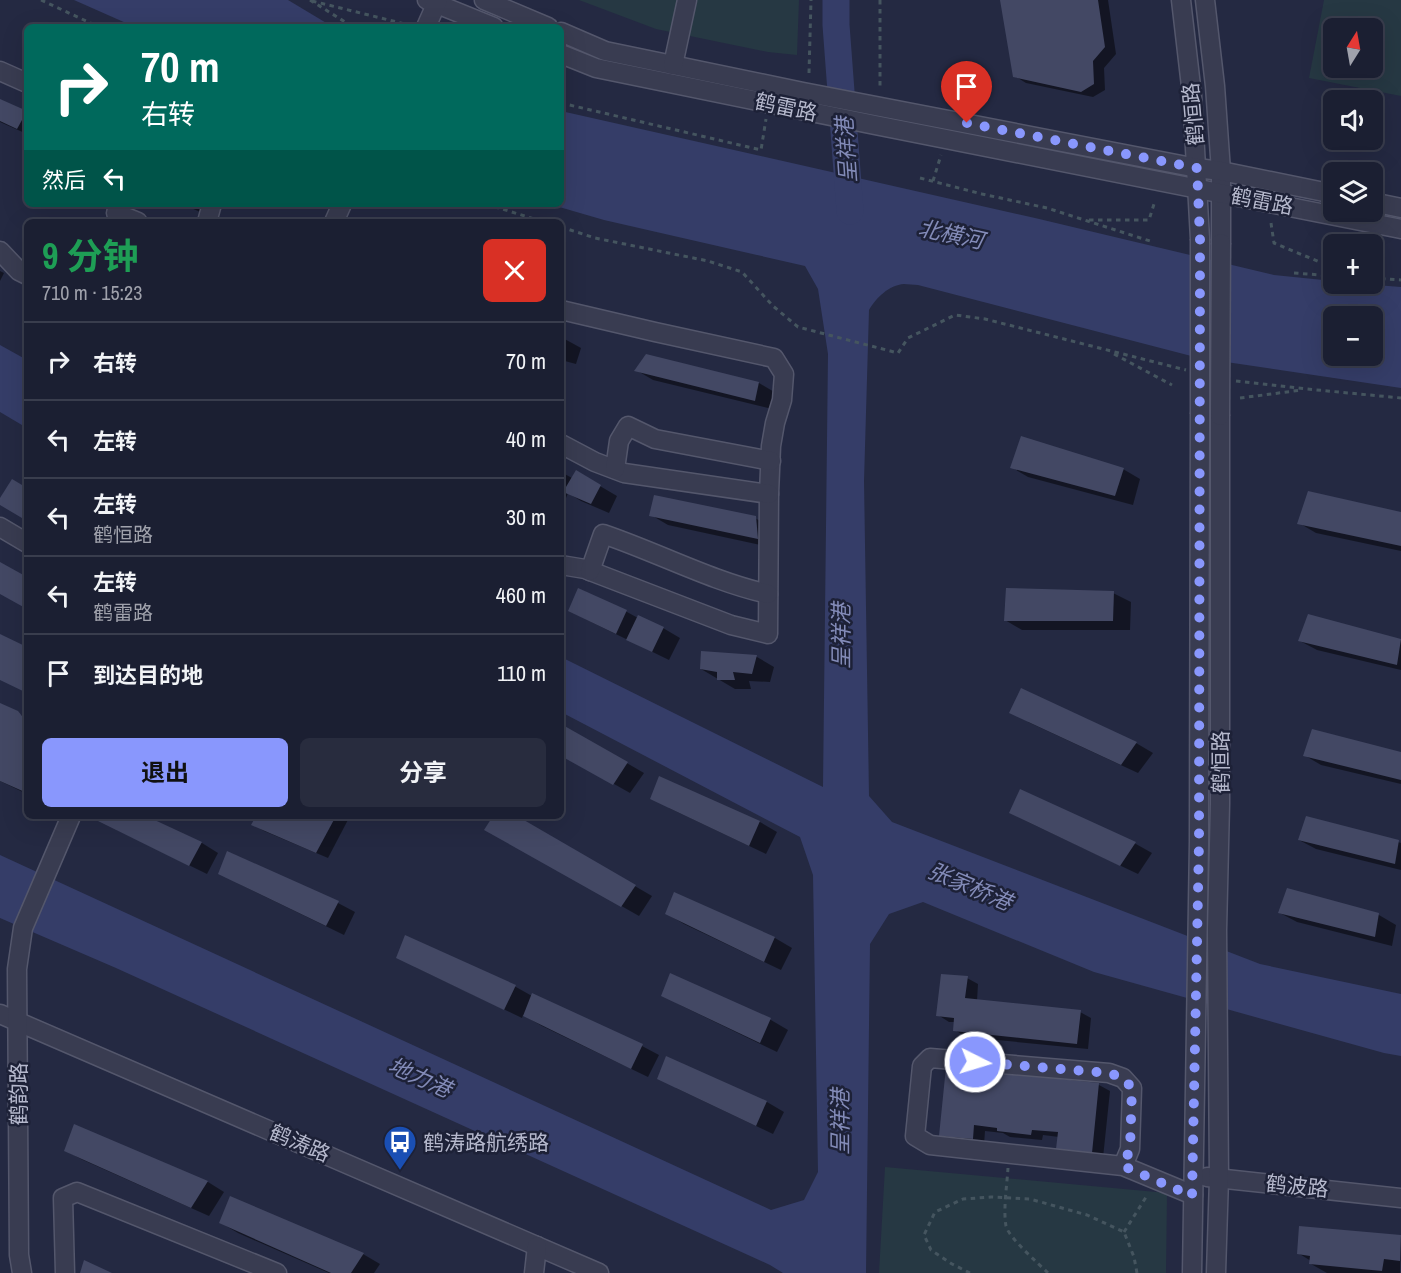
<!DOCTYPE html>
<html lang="zh">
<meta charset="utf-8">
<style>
:root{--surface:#1b1f32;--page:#282c3e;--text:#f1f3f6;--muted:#a0a2ac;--line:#393d4d;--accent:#8997fd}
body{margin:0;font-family:"Archivo Narrow","Noto Sans SC",sans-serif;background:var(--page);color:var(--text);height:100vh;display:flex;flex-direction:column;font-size:22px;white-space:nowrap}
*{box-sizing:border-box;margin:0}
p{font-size:20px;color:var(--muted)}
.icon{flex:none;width:33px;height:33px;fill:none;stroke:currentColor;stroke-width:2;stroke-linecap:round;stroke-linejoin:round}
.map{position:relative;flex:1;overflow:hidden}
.drawer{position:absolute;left:24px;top:219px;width:540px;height:600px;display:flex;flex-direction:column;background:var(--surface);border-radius:9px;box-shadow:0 6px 24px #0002,0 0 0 2px var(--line)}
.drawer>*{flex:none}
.guide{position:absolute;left:24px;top:24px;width:540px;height:183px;border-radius:9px;box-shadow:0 6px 24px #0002,0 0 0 2px var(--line);background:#00695c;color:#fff;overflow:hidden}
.needle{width:39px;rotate:11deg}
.controls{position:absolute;left:1323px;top:18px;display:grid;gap:12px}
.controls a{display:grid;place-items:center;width:60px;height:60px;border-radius:9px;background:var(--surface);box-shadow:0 6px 24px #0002,0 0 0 2px var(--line);font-size:30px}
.pin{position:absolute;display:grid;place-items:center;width:51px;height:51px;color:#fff;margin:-62px -26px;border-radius:50% 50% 50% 0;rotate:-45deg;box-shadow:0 0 6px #0007}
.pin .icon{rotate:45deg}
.me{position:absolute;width:66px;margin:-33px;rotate:95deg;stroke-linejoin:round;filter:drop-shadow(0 0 4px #0008)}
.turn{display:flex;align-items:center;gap:21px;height:126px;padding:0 18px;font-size:27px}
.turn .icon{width:78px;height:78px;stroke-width:2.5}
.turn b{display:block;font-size:42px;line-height:51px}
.then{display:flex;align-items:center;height:57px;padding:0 18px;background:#0003;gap:12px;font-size:22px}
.round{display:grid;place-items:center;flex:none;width:63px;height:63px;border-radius:9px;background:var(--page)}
.head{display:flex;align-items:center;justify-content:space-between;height:102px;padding:0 18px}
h1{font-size:36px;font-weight:700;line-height:45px;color:#1e9e55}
.action{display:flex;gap:12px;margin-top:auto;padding:12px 18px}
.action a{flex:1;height:69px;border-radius:9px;background:var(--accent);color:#111;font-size:24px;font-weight:700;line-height:69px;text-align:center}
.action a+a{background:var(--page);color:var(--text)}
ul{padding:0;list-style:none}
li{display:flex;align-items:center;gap:18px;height:78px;padding:0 18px;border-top:2px solid var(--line)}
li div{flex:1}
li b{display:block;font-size:22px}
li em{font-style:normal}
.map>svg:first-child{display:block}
.green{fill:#263843;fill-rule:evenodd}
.water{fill:#353d68;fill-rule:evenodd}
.shadow{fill:#0007}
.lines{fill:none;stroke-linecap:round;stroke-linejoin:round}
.river{stroke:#353d68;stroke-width:27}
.building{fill:#434864}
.minor-casing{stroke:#54576c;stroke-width:21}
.path{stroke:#45555f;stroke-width:3;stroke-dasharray:4.5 4.5;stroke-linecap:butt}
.minor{stroke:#393c51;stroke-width:18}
.minor-bridge-casing{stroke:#54576c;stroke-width:21;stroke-linecap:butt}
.minor-bridge{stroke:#393c51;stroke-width:18}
.route{stroke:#8997fd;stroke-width:10;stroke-dasharray:0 18}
.labels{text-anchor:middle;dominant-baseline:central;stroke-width:5;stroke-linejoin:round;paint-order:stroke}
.street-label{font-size:21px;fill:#b5b8cc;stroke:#1d2137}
.poi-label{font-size:21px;fill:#b5b8cc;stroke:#1d2137;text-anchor:start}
.water-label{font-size:22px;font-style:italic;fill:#838bb8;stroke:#1d2137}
</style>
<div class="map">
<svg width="1401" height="1273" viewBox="0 0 1401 1273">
<rect width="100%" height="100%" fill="#242942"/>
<!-- green -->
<g class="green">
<path d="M 579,0 L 799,0 L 797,55 L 768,52 L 656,29 Z"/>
<path d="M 1324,0 L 1401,0 L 1401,96 L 1309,78 ZM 1372,28 L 1372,68 L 1334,68 L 1334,28 Z"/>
<path d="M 885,1167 L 1167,1193 L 1166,1273 L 879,1273 Z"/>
</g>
<!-- water -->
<g class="water">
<path d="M 74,0 L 288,0 L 333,27 L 135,27 Z"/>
<path d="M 561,111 L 1035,218 L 1274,275 L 1333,281 L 1334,284 L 1363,284 L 1401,287 L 1401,388 L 1199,358 L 918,285 C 914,285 908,284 904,284 C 889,285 876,298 869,310 L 864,481 L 869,796 L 892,822 L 1260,964 L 1401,994 L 1401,1056 L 1384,1053 L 1094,972 L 923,902 L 889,914 L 870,944 L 866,1273 L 783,1273 L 770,1265 L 116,968 L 0,918 L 0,855 L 771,1210 L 804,1200 L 818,1172 L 813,875 L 800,837 L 561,712 L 561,657 L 823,787 L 828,354 L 818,289 L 805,266 L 604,220 L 549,204 L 561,204 ZM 1334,316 L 1372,316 L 1372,356 L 1334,356 Z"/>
<path d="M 0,345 L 27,360 L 27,428 L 0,412 Z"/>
</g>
<!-- shadow -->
<g class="shadow">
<path d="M 1002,0 L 1108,0 L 1116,54 L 1104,68 L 1105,90 L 1093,97 L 1026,83 L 1015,76 Z"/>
<path d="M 0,101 L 27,113 L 27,134 L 0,122 Z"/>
<path d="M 182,204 L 221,204 L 214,218 Z"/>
<path d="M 0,271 L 4,273 L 0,281 Z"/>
<path d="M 561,337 L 581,348 L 576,364 L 561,360 Z"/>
<path d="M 646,356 L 759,383 L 776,393 L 772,409 L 653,380 L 636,370 Z"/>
<path d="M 1011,467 L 1123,469 L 1140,479 L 1133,505 L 1028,477 Z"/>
<path d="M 561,472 L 572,478 L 576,472 L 617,496 L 609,513 L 581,501 L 568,493 L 566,498 L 561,496 Z"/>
<path d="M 1401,513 L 1401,551 L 1316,533 L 1299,523 Z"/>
<path d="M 651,515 L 755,518 L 772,528 L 774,548 L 668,525 Z"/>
<path d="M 579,590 L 627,612 L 638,618 L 663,628 L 680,638 L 669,660 L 587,620 L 570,611 Z"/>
<path d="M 1113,593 L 1131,602 L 1130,630 L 1022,630 L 1005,620 Z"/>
<path d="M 1309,616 L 1401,640 L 1401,670 L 1317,650 L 1300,641 Z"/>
<path d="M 703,652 L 757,657 L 774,667 L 770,682 L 749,681 L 751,689 L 735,689 L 701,669 Z"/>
<path d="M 1022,690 L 1136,743 L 1153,753 L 1138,773 L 1028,722 Z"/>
<path d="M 0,704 L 27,718 L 27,794 L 0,781 Z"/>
<path d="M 561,725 L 644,773 L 630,793 L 561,754 Z"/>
<path d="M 1401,754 L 1401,784 L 1321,765 L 1304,755 Z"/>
<path d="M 660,778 L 760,822 L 777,832 L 766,854 L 669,808 Z"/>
<path d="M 1021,791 L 1136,844 L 1152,853 L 1138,874 L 1028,822 L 1011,813 Z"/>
<path d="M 102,816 L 143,816 L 202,843 L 218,853 L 207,874 L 117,830 Z"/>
<path d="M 257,816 L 350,816 L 328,858 L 264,831 L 253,824 Z"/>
<path d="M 494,816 L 514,816 L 652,896 L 639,916 L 486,829 Z"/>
<path d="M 1299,840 L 1398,842 L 1401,843 L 1401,870 L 1316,849 Z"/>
<path d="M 237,883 L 338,903 L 355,912 L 344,935 Z"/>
<path d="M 675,894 L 775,938 L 792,948 L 781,970 L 684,924 L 667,914 Z"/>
<path d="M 1280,913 L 1379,915 L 1396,925 L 1392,946 L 1297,922 Z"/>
<path d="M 405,937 L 516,987 L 532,996 L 642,1046 L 659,1055 L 648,1077 L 542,1026 L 523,1015 L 522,1018 L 415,967 Z"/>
<path d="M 671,975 L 771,1020 L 788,1030 L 777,1052 L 680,1005 L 663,995 Z"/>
<path d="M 967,978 L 978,984 L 977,1001 L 1080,1012 L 1091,1018 L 1088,1049 L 966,1037 L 955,1030 L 956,1022 L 949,1022 L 938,1015 Z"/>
<path d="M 667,1058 L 767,1102 L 784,1112 L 773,1134 L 676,1088 Z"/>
<path d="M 1099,1085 L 1110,1091 L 1103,1158 L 1069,1155 L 1058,1149 L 1059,1137 L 1043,1135 L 1042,1140 L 1010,1137 L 1003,1133 L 985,1131 L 984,1145 L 952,1141 L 940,1135 Z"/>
<path d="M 75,1126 L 208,1182 L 224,1192 L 209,1216 L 83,1160 L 66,1151 Z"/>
<path d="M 230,1198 L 363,1254 L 380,1264 L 374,1273 L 329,1273 L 238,1233 L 221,1223 Z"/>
<path d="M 1301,1228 L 1401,1237 L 1400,1273 L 1327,1273 L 1311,1264 L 1311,1261 L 1298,1253 Z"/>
</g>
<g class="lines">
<!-- river -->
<path class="river" d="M 836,0 L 836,25 L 850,211"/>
</g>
<!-- building -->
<g class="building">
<path d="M 1000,0 L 1098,0 L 1105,47 L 1093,61 L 1094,84 L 1081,92 L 1013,77 Z"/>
<path d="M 0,99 L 27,111 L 17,129 L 0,121 Z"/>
<path d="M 646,354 L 759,382 L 755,401 L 634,371 Z"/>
<path d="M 1021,436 L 1124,468 L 1115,496 L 1010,468 Z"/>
<path d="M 576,470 L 601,485 L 591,504 L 563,492 Z"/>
<path d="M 12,479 L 27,488 L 27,521 L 0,505 L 0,498 Z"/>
<path d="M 1308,491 L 1401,512 L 1401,546 L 1297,524 Z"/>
<path d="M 654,495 L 756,516 L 758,539 L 649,516 Z"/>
<path d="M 0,562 L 27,577 L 27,609 L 0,594 Z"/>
<path d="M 578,588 L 627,610 L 616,634 L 568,611 Z"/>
<path d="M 1006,588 L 1114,591 L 1113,621 L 1004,621 Z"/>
<path d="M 1308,614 L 1401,639 L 1397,665 L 1298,641 Z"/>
<path d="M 638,615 L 664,627 L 652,652 L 626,640 Z"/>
<path d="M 0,634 L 27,647 L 27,693 L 0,680 Z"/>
<path d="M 701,651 L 757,655 L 752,674 L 733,672 L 735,680 L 717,680 L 717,672 L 700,669 Z"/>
<path d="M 1021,688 L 1137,742 L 1121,765 L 1009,713 Z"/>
<path d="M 0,703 L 18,711 L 27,722 L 27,793 L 0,781 Z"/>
<path d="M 561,724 L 628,762 L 613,785 L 561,756 Z"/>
<path d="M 1312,729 L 1401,752 L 1401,780 L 1303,756 Z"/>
<path d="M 659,776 L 760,821 L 749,846 L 650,799 Z"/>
<path d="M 1020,789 L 1136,842 L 1120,866 L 1009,813 Z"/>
<path d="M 100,816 L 146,816 L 202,842 L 189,866 L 98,821 Z"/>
<path d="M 256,816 L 336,816 L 316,853 L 251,825 Z"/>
<path d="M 493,816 L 517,816 L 636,885 L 621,907 L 484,830 Z"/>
<path d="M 1306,816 L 1399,840 L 1395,864 L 1298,840 Z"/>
<path d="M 227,851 L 339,901 L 326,926 L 218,874 Z"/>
<path d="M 1287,888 L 1379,913 L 1375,937 L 1278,913 Z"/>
<path d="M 674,892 L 775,937 L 764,962 L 665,914 Z"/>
<path d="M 405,935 L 516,985 L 504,1010 L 396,958 Z"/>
<path d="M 670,973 L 771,1018 L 760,1043 L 661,996 Z"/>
<path d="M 941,974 L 968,976 L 965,998 L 1081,1010 L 1077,1044 L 953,1031 L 954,1018 L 936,1016 Z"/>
<path d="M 532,993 L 643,1044 L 631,1069 L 523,1016 Z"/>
<path d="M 666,1056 L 767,1101 L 756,1126 L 657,1079 Z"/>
<path d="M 946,1067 L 1099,1083 L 1092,1153 L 1056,1149 L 1058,1132 L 1032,1130 L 1031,1135 L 997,1131 L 997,1128 L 974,1125 L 973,1139 L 939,1136 Z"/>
<path d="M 74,1124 L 208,1181 L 191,1208 L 64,1151 Z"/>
<path d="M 230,1196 L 364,1253 L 351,1273 L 331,1273 L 219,1223 Z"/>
<path d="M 1299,1226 L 1401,1235 L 1400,1261 L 1384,1259 L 1382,1271 L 1309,1264 L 1310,1256 L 1297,1254 Z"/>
<path d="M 84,1260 L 112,1273 L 80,1273 Z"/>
</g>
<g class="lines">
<!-- minor casing -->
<g class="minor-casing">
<g id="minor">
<path d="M 427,0 L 494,27"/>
<path d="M 484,0 L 548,27"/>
<path d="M 1181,0 L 1192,95 L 1200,239"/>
<path d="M 1205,0 L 1215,86 L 1221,171 L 1221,243"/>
<path d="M 426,27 L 438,0"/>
<path d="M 561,32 L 605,51 L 803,92 L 1197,168 L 1221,171 L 1334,194"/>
<path d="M 561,54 L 596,68 L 875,125 L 1401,229"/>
<path d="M 673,65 L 687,0"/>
<path d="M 0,71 L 27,83"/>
<path d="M 1372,202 L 1401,208"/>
<path d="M 116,213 L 138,222"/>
<path d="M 207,222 L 212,204"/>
<path d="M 334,222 L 342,204"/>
<path d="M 0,251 L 19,271 L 27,275"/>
<path d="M 561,310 L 655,332 L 774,358 L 784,374 L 782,400 L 775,423 L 771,446 L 769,494 L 768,634 L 731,625 L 585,569 L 561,565"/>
<path d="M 561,444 L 595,462 L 624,473 L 769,494"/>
<path d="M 615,469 L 619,441 L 628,426 L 655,439 L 771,461"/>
<path d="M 0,527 L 27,543"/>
<path d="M 590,571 L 603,534 C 659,553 711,581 768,594"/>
<path d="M 0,1014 L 599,1273"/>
<path d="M 1123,1166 L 1130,1149 L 1132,1088 L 1123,1078 L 1109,1073 L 930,1058 L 922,1066 L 915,1136 L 930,1145 L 1123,1166 L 1193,1195"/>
<path d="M 1207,1177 L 1401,1198"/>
<path d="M 22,1273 L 19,1255 L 17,969 L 23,928 L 71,816"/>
<path d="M 65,1273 L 63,1198 L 77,1192 L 277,1273"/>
<path d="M 534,1273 L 537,1246"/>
<path d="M 1192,1273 L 1199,842 L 1200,414"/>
<path d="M 1216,1273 L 1219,1178 L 1217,930 L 1220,804 L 1220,416"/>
</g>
</g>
<!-- path -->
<g class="path">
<path d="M 41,0 L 99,27"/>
<path d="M 310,0 L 353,27"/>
<path d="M 880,0 L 880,86"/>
<path d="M 312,1 L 413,26"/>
<path d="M 809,73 L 811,0"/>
<path d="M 561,103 L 761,150 L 766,119"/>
<path d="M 920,178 L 982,194 L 1047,208 L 1150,241"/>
<path d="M 933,181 L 941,155"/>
<path d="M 486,204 L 544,222"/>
<path d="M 1089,220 L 1149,220 L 1154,204"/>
<path d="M 1271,223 L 1274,243 L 1334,268"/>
<path d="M 561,227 L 595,238 L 708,261 L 742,272 L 773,306 L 798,327 L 898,353 L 908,338 L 955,315 L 985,319 L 1186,370"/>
<path d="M 1294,273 L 1334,276"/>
<path d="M 1372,278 L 1401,280"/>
<path d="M 1114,354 L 1172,385"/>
<path d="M 1236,381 L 1307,389 L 1401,398"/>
<path d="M 1240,398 L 1302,390"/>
<path d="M 1008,1168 C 1007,1185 1003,1210 1006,1226 C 1009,1238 1038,1263 1048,1273"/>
<path d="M 1124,1232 L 1148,1194"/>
<path d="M 970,1273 L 952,1264 L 931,1250 L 924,1235 L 935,1212 L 963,1199 L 991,1197 L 1030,1199 L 1087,1215 L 1124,1232 L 1134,1257 L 1137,1273"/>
</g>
<!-- minor -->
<use href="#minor" class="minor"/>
<!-- minor-bridge casing -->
<g class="minor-bridge-casing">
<g id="minor-bridge">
<path d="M 1200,414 L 1200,239"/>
<path d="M 1220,416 L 1221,243"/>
</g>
</g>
<!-- minor-bridge -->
<use href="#minor-bridge" class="minor-bridge"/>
</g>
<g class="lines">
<!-- route -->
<path class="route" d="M 967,123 L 1197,168 L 1200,239 L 1199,842 L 1192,1196 L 1123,1166 L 1130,1149 L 1132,1088 L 1123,1078 L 1109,1073 L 975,1062"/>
</g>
<!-- icons -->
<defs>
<g id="bus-pin" transform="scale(1.725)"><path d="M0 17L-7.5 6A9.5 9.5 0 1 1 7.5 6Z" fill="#1a4fb4" stroke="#1d2137"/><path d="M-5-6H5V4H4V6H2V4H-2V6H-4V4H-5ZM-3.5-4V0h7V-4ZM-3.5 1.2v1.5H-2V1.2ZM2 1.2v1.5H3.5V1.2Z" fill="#fff"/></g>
</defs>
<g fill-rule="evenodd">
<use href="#bus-pin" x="400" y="1142"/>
</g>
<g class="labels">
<!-- street labels -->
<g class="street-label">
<text transform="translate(786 107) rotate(12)">鹤雷路</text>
<text transform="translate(1193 114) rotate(-95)">鹤恒路</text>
<text transform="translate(1262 201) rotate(11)">鹤雷路</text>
<text transform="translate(1220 762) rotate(-90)">鹤恒路</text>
<text transform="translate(18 1094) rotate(-90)">鹤韵路</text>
<text transform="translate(300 1143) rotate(23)">鹤涛路</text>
<text transform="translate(1297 1186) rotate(6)">鹤波路</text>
</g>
<!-- poi labels -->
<g class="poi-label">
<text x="423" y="1142">鹤涛路航绣路</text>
</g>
<!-- water labels -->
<g class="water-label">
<text transform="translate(846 150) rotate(-94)">呈祥港</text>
<text transform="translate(951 234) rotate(12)">北横河</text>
<text transform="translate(841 636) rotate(-90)">呈祥港</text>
<text transform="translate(970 886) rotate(23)">张家桥港</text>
<text transform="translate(420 1077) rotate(24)">地力港</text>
<text transform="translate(840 1122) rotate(-90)">呈祥港</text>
</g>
</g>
</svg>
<div class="controls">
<a><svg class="needle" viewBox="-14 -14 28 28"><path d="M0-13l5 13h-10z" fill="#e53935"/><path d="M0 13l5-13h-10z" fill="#a0a2ac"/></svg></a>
<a><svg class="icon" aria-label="sound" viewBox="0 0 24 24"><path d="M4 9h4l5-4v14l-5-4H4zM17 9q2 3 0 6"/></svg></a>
<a><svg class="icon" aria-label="layers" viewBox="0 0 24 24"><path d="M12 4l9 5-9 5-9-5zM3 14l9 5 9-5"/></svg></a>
<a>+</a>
<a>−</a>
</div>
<div class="pin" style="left:967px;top:123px;background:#d93025"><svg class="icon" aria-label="arrive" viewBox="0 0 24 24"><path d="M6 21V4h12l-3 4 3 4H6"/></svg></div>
<svg class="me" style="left:975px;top:1062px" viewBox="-20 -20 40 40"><circle r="17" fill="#8997fd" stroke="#fff" stroke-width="3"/><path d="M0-11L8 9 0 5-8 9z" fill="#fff"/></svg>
<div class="guide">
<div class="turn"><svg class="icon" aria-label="right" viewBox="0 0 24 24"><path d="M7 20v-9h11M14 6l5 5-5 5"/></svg><div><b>70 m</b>右转</div></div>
<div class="then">然后<svg class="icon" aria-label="left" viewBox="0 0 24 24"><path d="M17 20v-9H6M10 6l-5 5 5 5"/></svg></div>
</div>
<section class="drawer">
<div class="head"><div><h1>9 分钟</h1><p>710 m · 15:23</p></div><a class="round" style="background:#d93025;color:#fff"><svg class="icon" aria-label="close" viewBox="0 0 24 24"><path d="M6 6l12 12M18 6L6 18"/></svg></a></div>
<ul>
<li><svg class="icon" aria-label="right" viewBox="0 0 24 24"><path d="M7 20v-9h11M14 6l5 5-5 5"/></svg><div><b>右转</b></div><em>70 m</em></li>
<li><svg class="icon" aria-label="left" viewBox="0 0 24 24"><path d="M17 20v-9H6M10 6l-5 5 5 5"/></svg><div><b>左转</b></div><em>40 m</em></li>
<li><svg class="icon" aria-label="left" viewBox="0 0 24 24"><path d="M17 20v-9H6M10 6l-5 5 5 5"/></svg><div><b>左转</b><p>鹤恒路</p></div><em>30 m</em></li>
<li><svg class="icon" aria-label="left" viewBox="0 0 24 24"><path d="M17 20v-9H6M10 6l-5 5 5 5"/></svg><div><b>左转</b><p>鹤雷路</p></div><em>460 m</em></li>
<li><svg class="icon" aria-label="arrive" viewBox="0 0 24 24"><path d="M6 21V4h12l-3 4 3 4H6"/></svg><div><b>到达目的地</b></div><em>110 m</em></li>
</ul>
<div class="action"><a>退出</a><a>分享</a></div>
</section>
</div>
